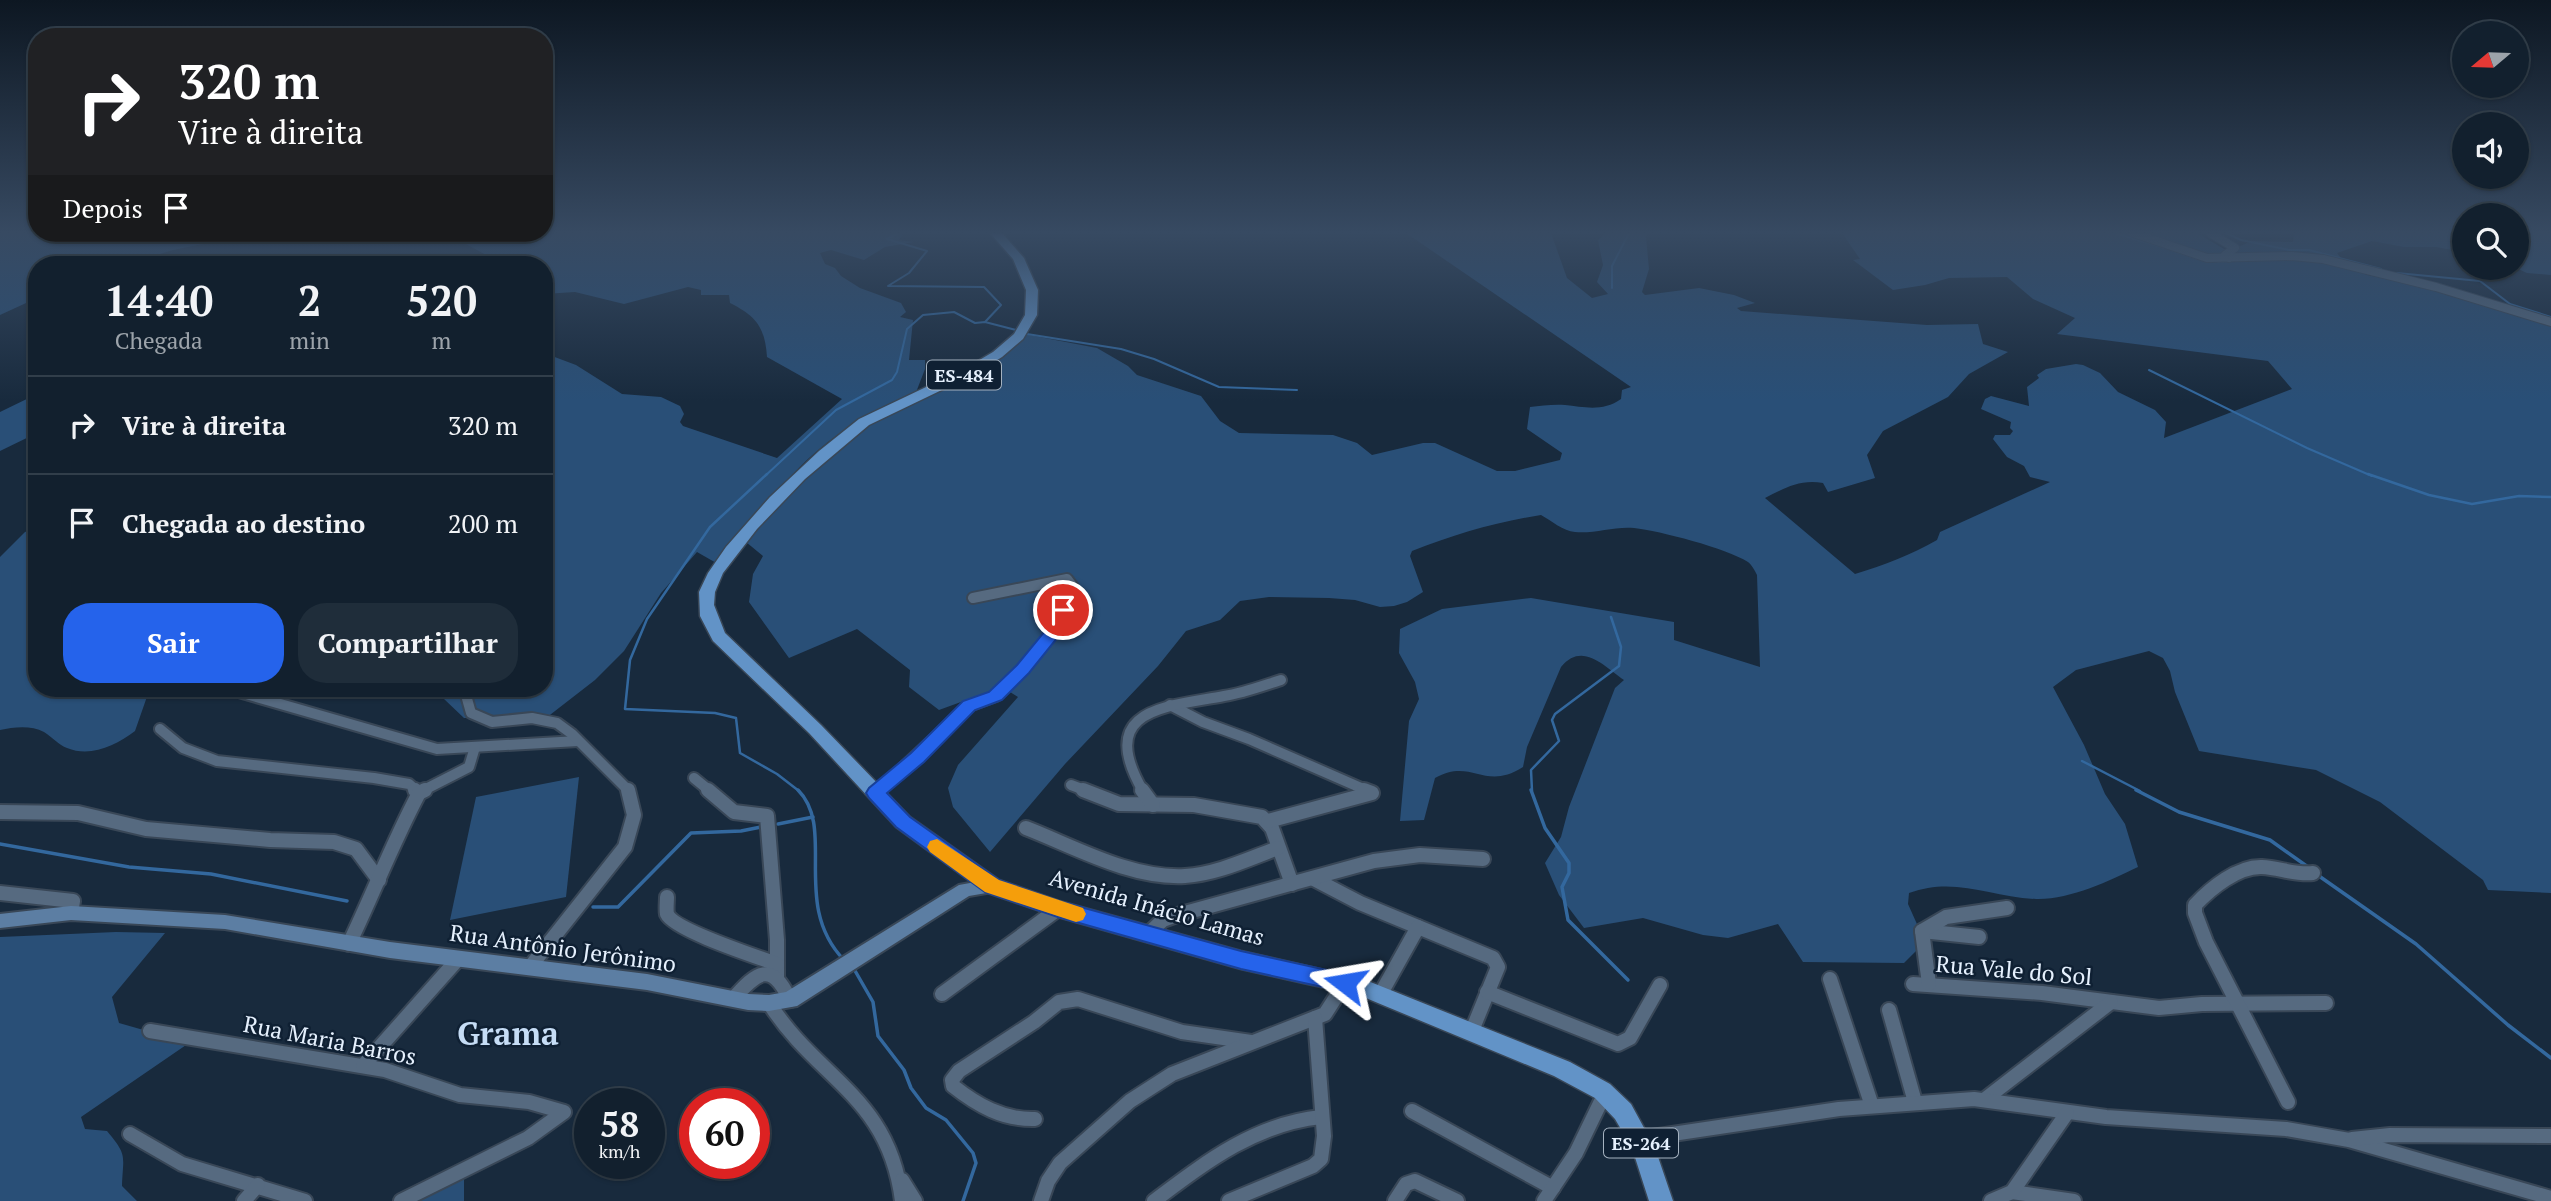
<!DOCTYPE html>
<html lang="pt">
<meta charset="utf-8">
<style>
:root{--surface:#12202e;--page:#1f2d3a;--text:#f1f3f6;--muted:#9ca3aa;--line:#313e4a;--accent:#2563eb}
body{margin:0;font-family:"PT Serif",serif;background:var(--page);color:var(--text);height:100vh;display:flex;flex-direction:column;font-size:26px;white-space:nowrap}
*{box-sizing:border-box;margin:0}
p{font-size:23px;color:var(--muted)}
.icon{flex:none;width:38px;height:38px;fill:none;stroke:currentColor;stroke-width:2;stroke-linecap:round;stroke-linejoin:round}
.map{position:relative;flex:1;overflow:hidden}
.sheet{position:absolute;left:28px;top:256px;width:525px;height:441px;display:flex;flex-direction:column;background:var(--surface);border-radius:28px;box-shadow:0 2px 5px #0004,0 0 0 2px var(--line)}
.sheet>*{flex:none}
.guide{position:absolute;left:28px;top:28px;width:525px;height:214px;border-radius:28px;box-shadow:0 2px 5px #0004,0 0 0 2px var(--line);background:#202124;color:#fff;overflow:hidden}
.needle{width:46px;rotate:251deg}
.tools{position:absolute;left:2452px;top:21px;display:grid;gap:14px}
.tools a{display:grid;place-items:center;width:77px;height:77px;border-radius:50%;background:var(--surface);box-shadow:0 2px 5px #0004,0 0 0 2px var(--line);font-size:35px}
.speed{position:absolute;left:574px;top:1088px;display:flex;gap:14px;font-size:35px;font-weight:700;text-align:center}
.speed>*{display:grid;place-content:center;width:91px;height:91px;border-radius:50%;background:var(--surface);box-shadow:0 2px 5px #0004,0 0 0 2px var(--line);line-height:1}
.speed small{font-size:18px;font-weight:400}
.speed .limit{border:10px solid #d22;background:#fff;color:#111}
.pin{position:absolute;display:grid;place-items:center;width:60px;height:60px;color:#fff;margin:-30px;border:4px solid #fff;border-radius:50%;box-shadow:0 2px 7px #0007}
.me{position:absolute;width:77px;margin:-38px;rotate:284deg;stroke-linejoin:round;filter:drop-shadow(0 0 5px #0008)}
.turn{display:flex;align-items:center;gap:24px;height:147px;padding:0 35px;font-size:32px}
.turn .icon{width:91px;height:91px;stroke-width:2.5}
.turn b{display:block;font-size:49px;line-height:60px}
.then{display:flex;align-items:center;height:66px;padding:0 35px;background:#0003;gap:14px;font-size:26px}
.eta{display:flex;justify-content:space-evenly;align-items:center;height:119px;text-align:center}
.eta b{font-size:42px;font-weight:800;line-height:49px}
.button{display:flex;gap:14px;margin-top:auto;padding:14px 35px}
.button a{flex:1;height:80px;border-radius:28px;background:var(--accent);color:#fff;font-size:28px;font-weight:800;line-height:80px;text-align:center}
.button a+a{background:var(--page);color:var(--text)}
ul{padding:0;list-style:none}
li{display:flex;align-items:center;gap:21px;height:98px;padding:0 35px;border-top:2px solid var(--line)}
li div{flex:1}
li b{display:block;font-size:26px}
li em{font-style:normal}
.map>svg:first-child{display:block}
.green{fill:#294f77}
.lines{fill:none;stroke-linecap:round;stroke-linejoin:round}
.stream-far2{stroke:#33689e;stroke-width:2}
.stream-far1{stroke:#33689e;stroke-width:2.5}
.stream{stroke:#33689e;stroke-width:3.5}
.minor-far2-casing{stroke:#394757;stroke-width:10}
.minor-far1-casing{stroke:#394757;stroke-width:14}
.minor-casing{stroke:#394757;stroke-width:18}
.secondary-casing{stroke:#394757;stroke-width:4}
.primary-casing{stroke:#394757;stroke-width:3}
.minor-far2{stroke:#566a80;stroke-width:8}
.minor-far1{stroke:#566a80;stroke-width:10}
.minor{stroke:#566a80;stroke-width:14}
.secondary{fill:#5c7ea3;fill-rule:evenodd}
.primary{fill:#6293c7;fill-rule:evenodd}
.route{fill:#2563eb;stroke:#184099;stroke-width:2}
.slow{fill:#f59e0b}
.labels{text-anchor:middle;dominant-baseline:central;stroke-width:5;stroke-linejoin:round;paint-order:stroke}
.shield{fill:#0f2033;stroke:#a5b2c0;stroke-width:2}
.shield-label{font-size:18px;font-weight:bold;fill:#e5f0fd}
.near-street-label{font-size:23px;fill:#e5f0fd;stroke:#0f2033}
.near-district-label{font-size:32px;font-weight:bold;fill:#c6ddf6;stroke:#0f2033}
</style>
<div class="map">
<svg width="2551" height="1201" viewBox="0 0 2551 1201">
<rect width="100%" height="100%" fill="#182a3d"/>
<!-- green -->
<g class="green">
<path d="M 0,233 L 257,233 L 173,250 L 127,264 L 37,264 L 37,298 L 0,315 Z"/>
<path d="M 436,233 L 903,233 L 899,240 L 914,242 L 885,247 L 864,260 L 831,250 L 820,253 L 825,264 L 835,268 L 841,276 L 860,288 L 901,303 L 906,312 L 900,317 L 913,320 L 909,360 L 925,360 L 925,369 L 915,395 C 889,407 862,418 839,434 C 791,467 754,520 718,564 L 697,552 L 661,593 L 624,651 L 595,680 L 546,718 L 464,718 L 444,699 L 436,697 L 445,688 L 544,688 L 544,353 L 576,365 L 622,394 L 661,397 L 680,406 L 684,414 L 680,422 L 683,426 L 777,458 L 842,399 L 767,357 C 765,327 756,316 730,303 L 729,295 L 701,295 L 701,290 L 688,287 L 624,304 L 575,292 L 544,294 L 544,264 L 485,264 L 488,256 L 466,244 Z"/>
<path d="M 1406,233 L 1551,233 L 1567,278 L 1592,298 L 1608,294 L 1597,282 L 1603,265 L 1598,240 L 1606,233 L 1649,233 L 1646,237 L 1649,269 L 1642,292 L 1645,295 L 1699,288 L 1734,295 L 1755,303 L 1737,308 L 1741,311 L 1927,325 L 1978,324 L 1983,344 L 2008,352 L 1969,374 L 1948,397 L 1883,431 L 1867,455 L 1875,478 L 1828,492 L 1823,483 C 1800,479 1785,488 1765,498 L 1855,574 C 1885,565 1910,555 1937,540 L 1940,532 L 2050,482 L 2030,477 L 2024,466 L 2007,457 L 1993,439 L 1995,435 L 2010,435 L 2013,431 L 2010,428 L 2011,422 L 1981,409 L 1985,399 L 1991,396 L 2029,406 L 2027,387 L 2039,378 L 2037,375 L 2046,369 L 2076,364 L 2083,365 L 2100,373 L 2118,392 L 2155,410 L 2166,422 L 2164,438 L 2292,389 L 2268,361 L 2057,334 L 2075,318 L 2033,299 L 2007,277 L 1949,278 L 1925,285 L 1893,290 L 1853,260 L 1860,259 L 1842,233 L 2197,233 L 2224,249 L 2231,250 L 2252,241 L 2293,242 L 2294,233 L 2464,233 L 2464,252 L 2436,247 L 2404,247 L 2372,241 L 2337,253 L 2347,266 L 2367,275 L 2453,292 L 2551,320 L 2551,893 L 2488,890 L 2483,880 L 2380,802 L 2316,770 L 2199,751 L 2175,692 L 2170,671 L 2163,658 L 2149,651 L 2076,670 L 2053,687 L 2084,745 L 2105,794 L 2125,824 L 2138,867 C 2109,881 2069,900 2036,899 C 1990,897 1955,876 1909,893 L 1908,904 L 1925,942 L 1904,963 L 1803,962 L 1778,924 L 1728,938 L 1703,935 L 1643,918 L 1584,928 L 1559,895 L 1545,863 L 1561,837 L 1569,807 L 1615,688 L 1624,680 C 1604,666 1582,641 1561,667 L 1527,747 L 1523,767 C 1484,792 1472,757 1435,778 L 1424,820 L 1400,821 L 1409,721 L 1419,699 L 1415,682 L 1399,653 L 1400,629 L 1442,609 L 1531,598 L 1674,622 L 1674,640 L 1760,667 L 1757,575 C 1755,571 1752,565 1748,562 C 1726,548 1660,531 1634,528 C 1615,526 1594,534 1575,532 C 1563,531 1552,521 1541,515 C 1496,522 1455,534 1412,551 L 1410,556 L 1423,592 L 1407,602 L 1394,606 L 1380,607 L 1355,600 L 1329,598 L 1269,597 L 1240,601 L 1220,620 L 1186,631 L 1158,666 L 1065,764 L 990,852 L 953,807 L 948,788 L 958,765 L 1018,697 L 1002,687 L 939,710 L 909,687 L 910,670 L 857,629 L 789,658 L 749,602 L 753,574 L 763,556 L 746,542 L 811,471 L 856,431 L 1024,334 L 1097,348 L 1128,366 L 1137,375 L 1201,396 L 1220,421 L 1239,433 L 1333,435 L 1357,443 L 1372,455 L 1423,443 L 1435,443 L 1497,471 L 1515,471 L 1560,460 L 1562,453 L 1527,429 L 1530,407 C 1541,406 1553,404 1565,405 C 1584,407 1603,412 1621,399 L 1622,390 L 1631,387 Z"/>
<path d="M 2517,233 L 2551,233 L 2551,275 L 2527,273 L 2516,268 Z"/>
<path d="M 37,394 L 37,433 L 0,451 L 0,412 Z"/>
<path d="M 37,527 L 37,688 L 150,688 L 135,731 C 116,745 91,758 67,748 C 59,745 52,737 44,732 C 31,725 14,727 0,730 L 0,557 L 25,532 Z"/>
<path d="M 579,777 L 566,897 L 450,920 L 476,797 Z"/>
<path d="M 116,932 L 165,933 L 112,997 L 119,1023 L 189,1043 L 81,1117 L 85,1129 L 107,1131 C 128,1156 123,1155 122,1186 L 137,1201 L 0,1201 L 0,937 Z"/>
<path d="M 464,1177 L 464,1201 L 409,1201 Z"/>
</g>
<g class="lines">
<!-- stream-far2 -->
<g class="stream-far2">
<path d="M 898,233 L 887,239 L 927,251 L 909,273 L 888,286 L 984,287 L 1001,305 L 985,322"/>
<path d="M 2115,233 L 2165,248"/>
<path d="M 2226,233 L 2241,240 L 2289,250 L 2309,250 L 2381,269"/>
<path d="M 2171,250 L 2198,259"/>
<path d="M 2218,262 L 2233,261"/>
<path d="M 2397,273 L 2480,281 L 2510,304 L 2551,317"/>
<path d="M 1612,288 L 1612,266 L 1629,233"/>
<path d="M 1027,334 L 1121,349 L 1154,359 L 1219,387 L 1297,390"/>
<path d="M 2149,370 L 2307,448 L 2372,476"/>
<path d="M 765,476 L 836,410 L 892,380 L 897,372 L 907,329 L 923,315 L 954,312 L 975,323 L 985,322 L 1016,330"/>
</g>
<!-- stream-far1 -->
<g class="stream-far1">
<path d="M 767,474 L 710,527 L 647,619 L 630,660 L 625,709 L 715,713 L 736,718 L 740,753 L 777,774 L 799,791"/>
<path d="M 2368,474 L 2429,495 L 2472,504 L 2519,496 L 2551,497"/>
<path d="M 2082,761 L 2140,791"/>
<path d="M 1532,791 L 1531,770 L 1559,741 L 1552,720 L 1555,714 L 1619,666 L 1621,647 L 1611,617"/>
</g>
<!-- stream -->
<g class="stream">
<path d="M 798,790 C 837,829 790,904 844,960"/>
<path d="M 1531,790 L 1545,828 L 1569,863 L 1569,873 L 1562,887 L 1568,920 L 1628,980"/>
<path d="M 2136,790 L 2179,812 L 2270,840 L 2308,867"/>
<path d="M 778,824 L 813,817"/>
<path d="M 0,844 L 129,867 L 211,874 L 347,901"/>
<path d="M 2319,876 L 2416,944 L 2508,1025 L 2551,1058"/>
<path d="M 593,907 L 618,907 L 691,833 L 741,831 L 761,827"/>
<path d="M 854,969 L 873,1002 L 878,1036 L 904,1070 L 911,1088 L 926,1108 L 946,1120 L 973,1153 L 976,1163 L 963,1201"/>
</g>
<!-- minor-far2 casing -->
<g class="minor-far2-casing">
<g id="minor-far2">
<path d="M 2133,233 L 2207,258 L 2292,256 L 2323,259 L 2436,287 L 2551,322"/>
<path d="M 2210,233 L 2235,248 L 2225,255 L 2229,258"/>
</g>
</g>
<!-- minor-far1 casing -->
<g class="minor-far1-casing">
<g id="minor-far1">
<path d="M 225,688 L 437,749 L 578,741"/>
<path d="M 464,688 L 471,713 L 492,722 L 532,718 L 557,723 L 572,734 L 629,791"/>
<path d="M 1170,705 L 1203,722 L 1249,739 L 1368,791"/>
<path d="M 160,729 L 183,748 L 217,761 L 374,778 L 409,784 L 417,791"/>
<path d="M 694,778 L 710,791"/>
<path d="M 1071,785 L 1087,791"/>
<path d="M 422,791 L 469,767 L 475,747"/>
<path d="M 878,791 L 969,706 L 996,696 L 1023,669 L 1052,633 L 1073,587 L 1067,579 L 973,598"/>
<path d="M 1143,791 C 1095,708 1166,707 1224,696 C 1244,693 1262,686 1281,680"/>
</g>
</g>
<!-- minor casing -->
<g class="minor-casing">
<g id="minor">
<path d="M 415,790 L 419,793"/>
<path d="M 708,790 L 734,812 L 767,816 L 777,940 L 777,977"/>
<path d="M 1083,790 L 1119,804 L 1194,805 L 1262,817 L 1272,828 L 1292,884"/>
<path d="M 1142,790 L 1153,805"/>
<path d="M 876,793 L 880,790"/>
<path d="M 0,812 L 78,813 L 146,829 L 270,840 L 334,842 L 356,849 L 379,880"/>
<path d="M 1268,821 L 1372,793 L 1364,790"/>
<path d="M 1026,828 C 1075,847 1131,879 1185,876 C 1217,874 1248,859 1278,848"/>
<path d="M 1314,879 L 1360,903 L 1493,958 L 1498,967 L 1471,1033"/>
<path d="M 0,893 L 73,901 L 71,913"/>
<path d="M 667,897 C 667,902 666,909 667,914 C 674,930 758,957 777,964"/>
<path d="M 1922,931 L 1979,937"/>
<path d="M 1148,934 L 1163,920 L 1174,916 L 1374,861 L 1420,855 L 1483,859"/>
<path d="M 349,944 C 373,894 393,842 419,793 L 425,790"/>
<path d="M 530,967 L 625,847 L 634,815 L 628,790"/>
<path d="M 1830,979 L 1872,1106"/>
<path d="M 1913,984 L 2042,993 L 2159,1008 L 2202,1004 L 2326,1003"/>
<path d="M 1929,984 L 1922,931 L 1946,917 L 2007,908"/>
<path d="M 1487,992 L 1618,1044 L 1630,1038 L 1660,985"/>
<path d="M 942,994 L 1058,909"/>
<path d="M 1380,995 L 1418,927"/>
<path d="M 733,999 C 757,972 771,960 790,1000"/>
<path d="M 769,1003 C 818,1080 889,1096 902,1201"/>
<path d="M 1889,1010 L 1915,1102"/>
<path d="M 150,1031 L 385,1070 L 460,1095 L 529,1102 L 564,1112 L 528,1138 L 401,1201"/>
<path d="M 363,1066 L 458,959"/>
<path d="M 1984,1100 L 2111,1002"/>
<path d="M 2288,1102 L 2206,942 L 2195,913 L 2195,905 C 2211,888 2238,866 2262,867 C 2280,868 2295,875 2313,873"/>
<path d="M 1412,1111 L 1553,1188"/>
<path d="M 1035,1119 C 1003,1120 977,1105 953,1086 L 952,1080 L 959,1071 L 1034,1022 L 1059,1002 L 1078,999 L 1182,1032 L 1251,1042"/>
<path d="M 130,1134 L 182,1164 L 305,1201"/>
<path d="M 1639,1139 L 1839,1109 L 1974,1099 L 2106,1117 L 2286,1129 L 2349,1140 L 2551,1198"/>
<path d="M 2352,1139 L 2390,1135 L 2551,1136"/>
<path d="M 902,1180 L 915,1201"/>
<path d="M 2012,1192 L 2074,1201"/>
<path d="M 244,1201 L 258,1185"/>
<path d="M 1041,1201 L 1048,1181 L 1060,1163 L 1130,1101 L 1172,1074 L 1325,1014 L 1345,983"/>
<path d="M 1154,1201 C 1206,1162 1255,1124 1321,1117"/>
<path d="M 1229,1201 L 1313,1166 L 1321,1159 L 1324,1136 L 1315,1018"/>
<path d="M 1395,1201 L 1406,1184 L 1415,1181 L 1457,1201"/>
<path d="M 1544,1201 L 1576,1153 L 1605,1093"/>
<path d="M 1991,1201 L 2012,1192 L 2067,1113"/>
</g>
</g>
<!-- secondary casing -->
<g class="secondary-casing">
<path id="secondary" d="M 992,879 L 998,881 L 1001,886 L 998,891 L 969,896 L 797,1006 L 769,1011 L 748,1010 L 647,990 L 390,958 L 225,929 L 71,920 L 0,928 L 0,914 L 71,906 L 225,915 L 390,942 L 647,974 L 748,994 L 769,995 L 786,992 L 959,885 Z"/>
</g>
<!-- primary casing -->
<g class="primary-casing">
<path id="primary" d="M 990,233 L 1002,233 L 1024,258 L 1038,290 L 1037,315 L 1023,339 L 1002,357 L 975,374 L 869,425 L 805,479 L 757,529 L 723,573 L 715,592 L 714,605 L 725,633 L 821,725 L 910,817 L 999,880 L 1059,901 L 1241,951 L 1363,979 L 1570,1062 L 1610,1084 L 1631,1104 L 1655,1148 L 1673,1201 L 1649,1201 L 1632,1148 L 1615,1119 L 1595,1098 L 1554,1076 L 1361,996 L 1241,969 L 1058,917 L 985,892 L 896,827 L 809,733 L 713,641 L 700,616 L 699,592 L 708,573 L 726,547 L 770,497 L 819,451 L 859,419 L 966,368 L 993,352 L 1014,334 L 1025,315 L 1026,290 L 1013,259 Z"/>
</g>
<!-- minor-far2 -->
<use href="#minor-far2" class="minor-far2"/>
<!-- minor-far1 -->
<use href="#minor-far1" class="minor-far1"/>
<!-- minor -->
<use href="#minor" class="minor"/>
<!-- secondary -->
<use href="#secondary" class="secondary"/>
<!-- primary -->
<use href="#primary" class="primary"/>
</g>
<!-- sky -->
<linearGradient id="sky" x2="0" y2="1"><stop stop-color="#0d1722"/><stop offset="0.58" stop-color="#374a62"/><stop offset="1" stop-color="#374a62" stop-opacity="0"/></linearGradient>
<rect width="2551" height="401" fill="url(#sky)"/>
<!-- route -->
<path class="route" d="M 1063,605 L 1071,610 L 1058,637 L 1029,673 L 1002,700 L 975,710 L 924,762 L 887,793 L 910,817 L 999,880 L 1059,901 L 1241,951 L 1345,974 L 1352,977 L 1355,983 L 1352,990 L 1345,992 L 1241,969 L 1058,917 L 985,892 L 896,827 L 869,798 L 866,793 L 869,788 L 911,753 L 963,701 L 989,692 L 1017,665 L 1045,631 L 1057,607 Z"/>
<!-- slow -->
<path class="slow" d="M 937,839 L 999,880 L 1083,908 L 1086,914 L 1083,920 L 1076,922 L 985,892 L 930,852 L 927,847 L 930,841 Z"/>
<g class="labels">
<!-- shield labels -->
<g class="shield">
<rect x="927" y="360.5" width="74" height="29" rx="5"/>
<rect x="1604" y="1128.5" width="74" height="29" rx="5"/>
</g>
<g class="shield-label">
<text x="964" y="375">ES-484</text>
<text x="1641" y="1143">ES-264</text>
</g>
<!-- near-street labels -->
<g class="near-street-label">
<text transform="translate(1157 907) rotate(16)">Avenida Inácio Lamas</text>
<text transform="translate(563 948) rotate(8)">Rua Antônio Jerônimo</text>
<text transform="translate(2014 970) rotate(5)">Rua Vale do Sol</text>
<text transform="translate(330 1040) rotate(11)">Rua Maria Barros</text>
</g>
<!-- near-district labels -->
<g class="near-district-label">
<text x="508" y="1033">Grama</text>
</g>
</g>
</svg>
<div class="tools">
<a><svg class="needle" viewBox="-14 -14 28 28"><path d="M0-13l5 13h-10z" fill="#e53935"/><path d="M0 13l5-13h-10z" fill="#9ca3aa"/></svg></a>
<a><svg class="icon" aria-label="sound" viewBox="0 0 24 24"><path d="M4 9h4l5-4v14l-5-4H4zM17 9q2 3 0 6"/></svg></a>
<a><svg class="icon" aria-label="search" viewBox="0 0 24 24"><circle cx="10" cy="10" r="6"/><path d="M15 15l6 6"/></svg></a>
</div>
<div class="speed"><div>58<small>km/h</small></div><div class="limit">60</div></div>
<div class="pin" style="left:1063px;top:610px;background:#d93025"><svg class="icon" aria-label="arrive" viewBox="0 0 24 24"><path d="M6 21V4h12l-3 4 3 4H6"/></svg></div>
<svg class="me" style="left:1345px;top:983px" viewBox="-20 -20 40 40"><path d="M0-17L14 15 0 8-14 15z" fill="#2563eb" stroke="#fff" stroke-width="4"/></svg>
<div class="guide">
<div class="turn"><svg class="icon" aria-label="right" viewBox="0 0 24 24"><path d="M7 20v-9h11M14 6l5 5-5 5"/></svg><div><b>320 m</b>Vire à direita</div></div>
<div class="then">Depois<svg class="icon" aria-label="arrive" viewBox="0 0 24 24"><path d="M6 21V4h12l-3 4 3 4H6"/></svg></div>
</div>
<section class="sheet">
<div class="eta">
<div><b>14:40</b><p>Chegada</p></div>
<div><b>2</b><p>min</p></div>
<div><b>520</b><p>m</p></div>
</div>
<ul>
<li><svg class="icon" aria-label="right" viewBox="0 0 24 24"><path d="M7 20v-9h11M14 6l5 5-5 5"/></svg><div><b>Vire à direita</b></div><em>320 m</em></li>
<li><svg class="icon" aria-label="arrive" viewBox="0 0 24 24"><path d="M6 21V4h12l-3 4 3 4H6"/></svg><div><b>Chegada ao destino</b></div><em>200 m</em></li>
</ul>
<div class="button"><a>Sair</a><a>Compartilhar</a></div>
</section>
</div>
